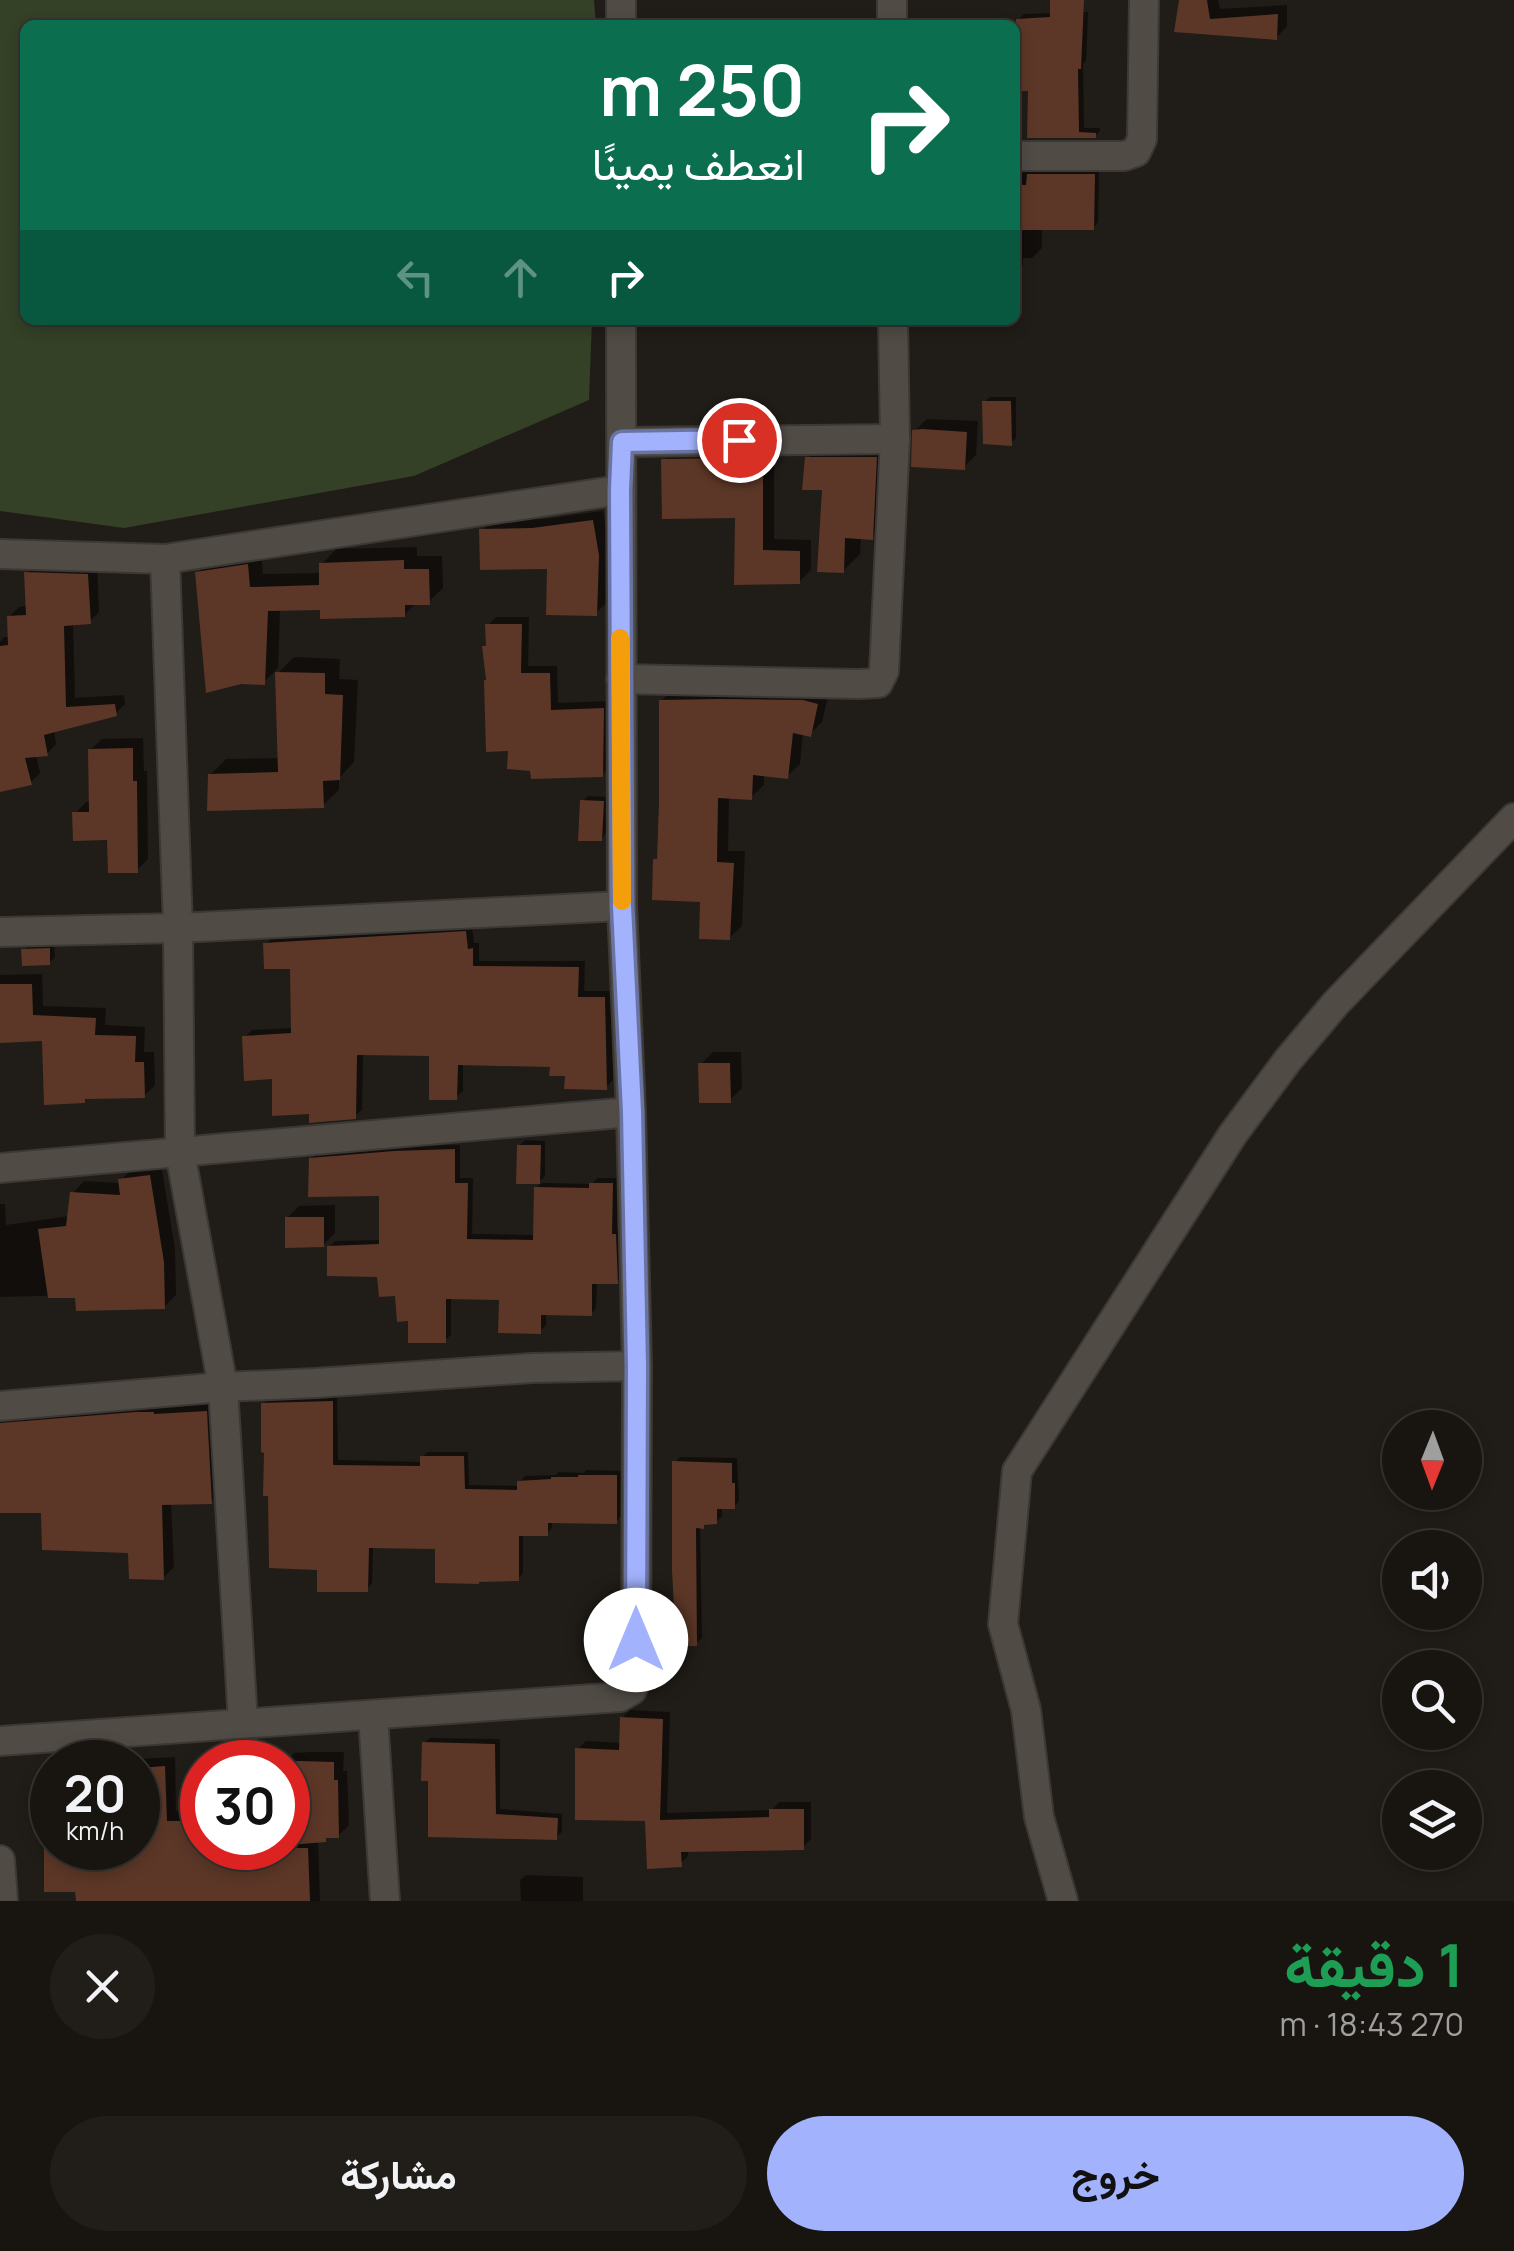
<!DOCTYPE html>
<html lang="ar">
<meta charset="utf-8">
<style>
:root{--surface:#181511;--page:#211e1a;--text:#f1f3f6;--muted:#9f9f9f;--line:#363431;--accent:#a3b2fd}
body{margin:0;font-family:Manrope,Vazirmatn,sans-serif;background:var(--page);color:var(--text);direction:rtl;height:100vh;display:flex;flex-direction:column;font-size:38px;white-space:nowrap}
*{box-sizing:border-box;margin:0}
p{font-size:32px;color:var(--muted)}
.icon{flex:none;width:55px;height:55px;fill:none;stroke:currentColor;stroke-width:2;stroke-linecap:round;stroke-linejoin:round}
.map{position:relative;height:1901px;overflow:hidden;direction:ltr}
.drawer{display:flex;flex-direction:column;background:var(--surface);flex:1}
.drawer>*{flex:none}
.hud{position:absolute;left:20px;top:20px;width:1000px;height:305px;border-radius:15px;box-shadow:0 5px 15px #0003,0 0 0 2px var(--line);direction:rtl;background:#0b6e4f;color:#fff;overflow:hidden}
.needle{width:65px;rotate:181deg}
.fabs{position:absolute;left:1382px;top:1410px;display:grid;gap:20px}
.fabs a{display:grid;place-items:center;width:100px;height:100px;border-radius:50%;background:var(--surface);box-shadow:0 5px 15px #0003,0 0 0 2px var(--line);font-size:50px}
.speed{position:absolute;left:30px;top:1740px;display:flex;gap:20px;font-size:50px;font-weight:700;text-align:center}
.speed>*{display:grid;place-content:center;width:130px;height:130px;border-radius:50%;background:var(--surface);box-shadow:0 5px 15px #0003,0 0 0 2px var(--line);line-height:1}
.speed small{font-size:25px;font-weight:400}
.speed .limit{border:15px solid #d22;background:#fff;color:#111}
.pin{position:absolute;display:grid;place-items:center;width:85px;height:85px;color:#fff;margin:-42px;border:5px solid #fff;border-radius:50%;box-shadow:0 2px 10px #0007}
.me{position:absolute;width:110px;margin:-55px;rotate:0deg;stroke-linejoin:round;filter:drop-shadow(0 0 8px #0008)}
.turn{display:flex;align-items:center;gap:35px;height:210px;padding:0 50px;font-size:45px}
.turn .icon{width:130px;height:130px;stroke-width:2.5}
.turn b{display:block;font-size:70px;line-height:85px}
.lanes{display:flex;align-items:center;height:95px;padding:0 50px;background:#0003;justify-content:center;gap:50px;direction:ltr}
.lanes .off{opacity:.35}
.round{display:grid;place-items:center;flex:none;width:105px;height:105px;border-radius:52px;background:var(--page)}
.headline{display:flex;align-items:center;justify-content:space-between;height:170px;padding:0 50px}
h1{font-size:60px;font-weight:700;line-height:75px;color:#1e9e55}
.cta{display:flex;gap:20px;margin-top:auto;padding:20px 50px}
.cta a{flex:1;height:115px;border-radius:60px;background:var(--accent);color:#111;font-size:40px;font-weight:700;line-height:115px;text-align:center}
.cta a+a{background:var(--page);color:var(--text)}
.map>svg:first-child{display:block}
.green{fill:#344126}
.shadow{fill:#0007}
.building{fill:#5c3727}
.lines{fill:none;stroke-linecap:round;stroke-linejoin:round}
.street-casing{stroke:#3b3835;stroke-width:32}
.street{stroke:#504b45;stroke-width:28}
.route-casing{stroke:#6a74a4;stroke-width:25}
.route{stroke:#a3b2fd;stroke-width:18}
.slow{stroke:#f59e0b;stroke-width:18}
</style>
<div class="map">
<svg width="1514" height="1901" viewBox="0 0 1514 1901">
<rect width="100%" height="100%" fill="#201c17"/>
<!-- green -->
<path class="green" d="M 0,0 L 594,0 L 596,25 L 25,25 L 25,320 L 592,320 L 589,400 L 414,476 L 124,528 L 0,511 Z"/>
<!-- shadow -->
<g class="shadow">
<path d="M 1188,0 L 1218,0 L 1220,9 L 1287,5 L 1287,26 L 1277,37 L 1188,30 Z"/>
<path d="M 1088,12 L 1086,61 L 1083,64 L 1084,128 L 1100,128 L 1100,131 L 1095,136 L 1030,136 L 1031,88 L 1018,20 L 1024,14 Z"/>
<path d="M 1015,167 L 1099,169 L 1098,222 L 1093,228 L 1042,228 L 1042,248 L 1032,258 L 1023,258 L 1023,265 L 1015,274 Z"/>
<path d="M 714,320 L 754,320 L 750,323 L 714,324 Z"/>
<path d="M 990,397 L 1016,397 L 1016,438 L 1011,443 L 985,402 Z"/>
<path d="M 927,419 L 978,421 L 976,455 L 964,467 L 915,431 Z"/>
<path d="M 893,440 L 889,520 L 872,537 L 861,536 L 860,554 L 843,571 L 825,488 L 808,459 L 825,441 Z"/>
<path d="M 676,448 L 739,448 L 739,460 L 774,460 L 774,539 L 811,540 L 811,570 L 799,582 L 737,582 L 737,516 L 664,460 Z"/>
<path d="M 603,511 L 608,543 L 606,603 L 596,613 L 549,566 L 482,530 L 492,520 L 545,519 Z"/>
<path d="M 417,547 L 417,556 L 442,556 L 443,588 L 428,602 L 417,602 L 404,615 L 322,608 L 280,608 L 278,672 L 278,668 L 264,682 L 198,573 L 212,559 L 261,551 L 263,574 L 322,573 L 322,564 L 336,549 Z"/>
<path d="M 36,564 L 97,565 L 99,612 L 90,621 L 73,623 L 75,698 L 124,695 L 125,704 L 115,714 L 54,730 L 56,744 L 47,754 L 36,755 L 40,773 L 31,782 L 0,790 L 0,642 L 4,637 L 10,637 L 9,617 L 19,607 L 28,606 L 27,573 Z"/>
<path d="M 496,617 L 529,617 L 528,666 L 557,666 L 558,703 L 611,701 L 610,766 L 602,775 L 533,768 L 510,749 L 486,681 L 484,647 L 488,644 L 487,626 Z"/>
<path d="M 294,657 L 340,659 L 339,679 L 358,680 L 354,762 L 339,778 L 339,790 L 323,805 L 210,775 L 226,759 L 280,758 L 278,673 Z"/>
<path d="M 673,689 L 829,692 L 822,722 L 810,734 L 803,732 L 800,764 L 787,776 L 764,774 L 764,785 L 751,797 L 729,796 L 728,851 L 745,851 L 742,926 L 729,938 L 703,899 L 656,860 L 659,856 L 661,701 Z"/>
<path d="M 143,738 L 144,771 L 147,771 L 148,859 L 137,870 L 110,838 L 75,814 L 86,802 L 91,802 L 90,750 L 102,739 Z"/>
<path d="M 588,796 L 608,797 L 606,833 L 601,839 L 582,802 Z"/>
<path d="M 472,926 L 474,943 L 479,943 L 479,961 L 585,961 L 584,991 L 611,991 L 613,1080 L 606,1087 L 567,1074 L 552,1064 L 463,1063 L 463,1091 L 456,1097 L 431,1054 L 363,1053 L 362,1110 L 355,1116 L 312,1111 L 274,1077 L 245,1037 L 252,1030 L 294,1028 L 292,966 L 266,944 L 273,937 Z"/>
<path d="M 54,944 L 55,957 L 49,963 L 24,950 L 29,945 Z"/>
<path d="M 42,974 L 43,1006 L 106,1008 L 105,1025 L 145,1027 L 144,1052 L 154,1052 L 155,1085 L 144,1096 L 88,1097 L 84,1101 L 44,1039 L 0,1040 L 0,975 Z"/>
<path d="M 713,1052 L 741,1052 L 742,1088 L 730,1100 L 701,1064 Z"/>
<path d="M 525,1140 L 545,1141 L 545,1176 L 539,1182 L 519,1146 Z"/>
<path d="M 460,1145 L 460,1178 L 473,1178 L 472,1234 L 535,1235 L 536,1188 L 542,1183 L 592,1184 L 597,1178 L 618,1178 L 617,1229 L 621,1229 L 622,1276 L 616,1281 L 597,1281 L 596,1308 L 591,1314 L 546,1313 L 546,1325 L 540,1331 L 501,1298 L 451,1297 L 451,1335 L 445,1340 L 411,1318 L 398,1293 L 379,1275 L 330,1247 L 335,1241 L 381,1240 L 382,1193 L 311,1159 L 317,1153 L 402,1146 Z"/>
<path d="M 161,1164 L 175,1249 L 176,1295 L 164,1307 L 77,1295 L 0,1297 L 0,1204 L 5,1204 L 6,1225 L 70,1216 L 72,1194 L 84,1181 L 121,1183 L 121,1180 L 133,1168 Z"/>
<path d="M 335,1205 L 335,1233 L 323,1245 L 287,1218 L 299,1206 Z"/>
<path d="M 337,1397 L 338,1460 L 422,1462 L 422,1457 L 428,1452 L 468,1452 L 469,1485 L 520,1486 L 520,1482 L 525,1476 L 556,1475 L 559,1472 L 584,1473 L 586,1470 L 621,1471 L 621,1516 L 616,1522 L 552,1521 L 552,1528 L 546,1534 L 523,1533 L 523,1573 L 518,1579 L 438,1547 L 373,1546 L 372,1584 L 367,1589 L 319,1568 L 270,1494 L 263,1404 L 269,1398 Z"/>
<path d="M 216,1402 L 222,1491 L 211,1501 L 171,1502 L 174,1567 L 163,1578 L 130,1550 L 43,1510 L 0,1511 L 0,1415 Z"/>
<path d="M 680,1457 L 737,1458 L 739,1501 L 734,1507 L 722,1507 L 722,1516 L 716,1522 L 700,1526 L 702,1638 L 696,1643 L 675,1462 Z"/>
<path d="M 630,1710 L 670,1712 L 667,1813 L 772,1810 L 779,1802 L 811,1802 L 811,1839 L 803,1847 L 688,1849 L 688,1856 L 680,1864 L 647,1819 L 578,1749 L 586,1741 L 622,1743 L 622,1718 Z"/>
<path d="M 430,1738 L 500,1739 L 500,1809 L 562,1814 L 562,1832 L 556,1837 L 430,1835 L 431,1779 L 424,1743 Z"/>
<path d="M 311,1752 L 344,1752 L 343,1771 L 347,1771 L 349,1825 L 338,1836 L 329,1836 L 325,1840 L 318,1840 L 320,1901 L 78,1901 L 75,1890 L 47,1890 L 46,1845 L 49,1843 L 48,1834 L 52,1830 L 52,1848 L 138,1848 L 138,1762 L 134,1762 L 138,1759 L 175,1757 L 176,1811 L 202,1811 L 202,1848 L 288,1848 L 288,1762 L 248,1762 L 254,1756 L 291,1756 L 294,1753 Z"/>
<path d="M 526,1875 L 583,1877 L 583,1901 L 521,1901 L 520,1880 Z"/>
</g>
<!-- building -->
<g class="building">
<path d="M 1050,0 L 1084,0 L 1081,69 L 1078,69 L 1079,132 L 1096,133 L 1096,138 L 1027,138 L 1028,91 L 1017,91 L 1016,19 L 1050,17 Z"/>
<path d="M 1179,0 L 1207,0 L 1210,19 L 1278,14 L 1277,40 L 1174,32 Z"/>
<path d="M 1027,174 L 1095,174 L 1094,230 L 1015,230 L 1015,194 L 1021,194 L 1021,185 L 1026,185 Z"/>
<path d="M 982,401 L 1011,401 L 1012,446 L 983,444 Z"/>
<path d="M 922,429 L 967,432 L 965,470 L 911,467 L 912,430 Z"/>
<path d="M 805,457 L 877,457 L 873,540 L 845,538 L 844,573 L 817,572 L 822,490 L 802,490 Z"/>
<path d="M 729,458 L 728,471 L 763,471 L 763,550 L 800,551 L 800,584 L 734,585 L 735,518 L 662,519 L 661,459 Z"/>
<path d="M 593,520 L 599,555 L 597,616 L 546,615 L 547,569 L 480,570 L 479,529 L 532,528 Z"/>
<path d="M 404,560 L 404,569 L 429,569 L 430,605 L 405,605 L 405,617 L 320,619 L 320,610 L 268,611 L 265,685 L 241,684 L 206,693 L 195,572 L 248,564 L 250,587 L 319,585 L 319,563 Z"/>
<path d="M 24,572 L 88,574 L 91,624 L 64,626 L 66,707 L 115,704 L 117,716 L 44,735 L 48,756 L 25,758 L 32,785 L 0,792 L 0,646 L 8,645 L 7,616 L 26,615 Z"/>
<path d="M 485,624 L 522,624 L 521,673 L 550,673 L 551,710 L 604,708 L 603,777 L 531,779 L 530,771 L 507,769 L 508,751 L 486,752 L 484,680 L 486,680 L 482,646 L 486,646 Z"/>
<path d="M 275,672 L 325,673 L 325,694 L 343,695 L 340,780 L 323,781 L 324,808 L 207,811 L 208,774 L 278,772 Z"/>
<path d="M 720,699 L 803,700 L 818,704 L 811,737 L 793,733 L 788,779 L 753,775 L 752,800 L 718,798 L 717,862 L 734,863 L 730,940 L 699,939 L 700,902 L 652,900 L 653,859 L 657,859 L 659,801 L 659,700 Z"/>
<path d="M 133,748 L 133,781 L 137,781 L 138,873 L 108,873 L 107,840 L 73,841 L 72,812 L 89,812 L 88,749 Z"/>
<path d="M 580,800 L 604,801 L 602,841 L 578,841 Z"/>
<path d="M 466,931 L 468,949 L 473,948 L 473,966 L 579,967 L 578,997 L 605,997 L 607,1090 L 564,1089 L 565,1076 L 549,1076 L 550,1067 L 458,1065 L 457,1100 L 429,1100 L 429,1056 L 357,1055 L 356,1119 L 309,1123 L 309,1114 L 272,1116 L 272,1079 L 244,1081 L 242,1036 L 291,1033 L 290,969 L 264,969 L 263,943 Z"/>
<path d="M 50,948 L 50,965 L 22,966 L 21,949 Z"/>
<path d="M 0,984 L 32,984 L 33,1015 L 96,1018 L 95,1035 L 136,1036 L 135,1062 L 144,1062 L 145,1098 L 85,1099 L 85,1103 L 44,1105 L 42,1041 L 0,1043 Z"/>
<path d="M 698,1063 L 730,1063 L 731,1103 L 699,1103 Z"/>
<path d="M 517,1145 L 541,1145 L 540,1184 L 516,1184 Z"/>
<path d="M 455,1149 L 455,1183 L 468,1183 L 467,1239 L 533,1240 L 534,1187 L 589,1188 L 589,1183 L 613,1183 L 612,1234 L 616,1234 L 618,1284 L 592,1284 L 592,1316 L 541,1315 L 541,1334 L 498,1333 L 499,1300 L 446,1299 L 446,1343 L 408,1343 L 408,1321 L 397,1322 L 395,1296 L 379,1297 L 377,1277 L 327,1276 L 327,1246 L 379,1244 L 379,1196 L 308,1197 L 309,1158 L 394,1151 Z"/>
<path d="M 150,1175 L 164,1262 L 165,1309 L 76,1311 L 75,1298 L 48,1298 L 38,1229 L 66,1226 L 70,1192 L 120,1195 L 118,1179 Z"/>
<path d="M 285,1217 L 324,1217 L 324,1247 L 285,1248 Z"/>
<path d="M 333,1401 L 333,1465 L 420,1466 L 420,1456 L 464,1456 L 465,1489 L 517,1490 L 517,1481 L 551,1479 L 551,1477 L 578,1477 L 578,1475 L 617,1475 L 617,1524 L 548,1523 L 548,1536 L 519,1536 L 519,1581 L 479,1582 L 479,1584 L 435,1583 L 435,1549 L 369,1548 L 368,1592 L 317,1592 L 317,1570 L 269,1568 L 268,1496 L 263,1496 L 264,1453 L 261,1452 L 261,1403 Z"/>
<path d="M 207,1411 L 212,1504 L 162,1505 L 164,1580 L 129,1579 L 128,1553 L 42,1550 L 41,1513 L 0,1513 L 0,1423 L 135,1412 L 154,1412 L 154,1414 Z"/>
<path d="M 672,1461 L 732,1463 L 732,1483 L 735,1483 L 735,1509 L 717,1509 L 717,1524 L 704,1525 L 704,1529 L 696,1528 L 697,1646 L 676,1646 L 672,1570 Z"/>
<path d="M 620,1717 L 663,1719 L 660,1820 L 769,1817 L 769,1809 L 804,1809 L 804,1850 L 681,1852 L 682,1867 L 647,1869 L 645,1821 L 575,1820 L 575,1748 L 619,1750 Z"/>
<path d="M 422,1742 L 495,1744 L 496,1814 L 558,1818 L 557,1840 L 428,1837 L 428,1781 L 421,1781 Z"/>
<path d="M 299,1761 L 334,1762 L 334,1780 L 338,1780 L 339,1838 L 326,1838 L 326,1842 L 288,1845 L 288,1762 Z"/>
<path d="M 165,1766 L 167,1821 L 202,1821 L 202,1848 L 308,1848 L 310,1901 L 76,1901 L 75,1892 L 44,1892 L 44,1848 L 138,1848 L 138,1768 Z"/>
</g>
<g class="lines">
<!-- street casing -->
<g class="street-casing">
<g id="street">
<path d="M 892,0 L 892,25"/>
<path d="M 621,25 L 621,0"/>
<path d="M 1015,156 L 1124,156 L 1136,152 L 1142,139 L 1144,0"/>
<path d="M 622,442 L 895,439"/>
<path d="M 0,554 L 165,559 L 620,490"/>
<path d="M 165,559 L 178,928 L 180,1152 L 223,1387 L 243,1723"/>
<path d="M 621,679 L 859,684 L 878,683 L 884,671 L 895,439 L 893,320"/>
<path d="M 0,932 L 178,928 L 622,906"/>
<path d="M 0,1168 L 631,1112"/>
<path d="M 0,1406 L 223,1387 L 316,1383 L 532,1368 L 637,1366"/>
<path d="M 373,1715 L 385,1901"/>
<path d="M 0,1741 L 620,1697 L 632,1690 L 636,1679 L 637,1366 L 631,1112 L 622,906 L 621,320"/>
<path d="M 0,1860 L 3,1901"/>
<path d="M 1063,1901 L 1039,1817 L 1026,1710 L 1003,1624 L 1017,1471 L 1233,1134 L 1288,1060 L 1336,1003 L 1514,818"/>
</g>
</g>
<!-- street -->
<use href="#street" class="street"/>
</g>
<g class="lines">
<!-- route casing -->
<g class="route-casing">
<path id="route" d="M 636,1640 L 637,1366 L 632,1112 L 622,906 L 620,490 L 622,442 L 739,440"/>
</g>
<!-- route -->
<use href="#route" class="route"/>
<!-- slow -->
<path class="slow" d="M 620,638 L 622,901"/>
</g>
</svg>
<div class="fabs">
<a><svg class="needle" viewBox="-14 -14 28 28"><path d="M0-13l5 13h-10z" fill="#e53935"/><path d="M0 13l5-13h-10z" fill="#9f9f9f"/></svg></a>
<a><svg class="icon" aria-label="sound" viewBox="0 0 24 24"><path d="M4 9h4l5-4v14l-5-4H4zM17 9q2 3 0 6"/></svg></a>
<a><svg class="icon" aria-label="search" viewBox="0 0 24 24"><circle cx="10" cy="10" r="6"/><path d="M15 15l6 6"/></svg></a>
<a><svg class="icon" aria-label="layers" viewBox="0 0 24 24"><path d="M12 4l9 5-9 5-9-5zM3 14l9 5 9-5"/></svg></a>
</div>
<div class="speed"><div>20<small>km/h</small></div><div class="limit">30</div></div>
<div class="pin" style="left:739px;top:440px;background:#d93025"><svg class="icon" aria-label="arrive" viewBox="0 0 24 24"><path d="M6 21V4h12l-3 4 3 4H6"/></svg></div>
<svg class="me" style="left:636px;top:1640px" viewBox="-20 -20 40 40"><circle r="19" fill="#fff"/><path d="M0-13L10 11 0 6-10 11z" fill="#a3b2fd"/></svg>
<div class="hud">
<div class="turn"><svg class="icon" aria-label="right" viewBox="0 0 24 24"><path d="M7 20v-9h11M14 6l5 5-5 5"/></svg><div><b>250 m</b>انعطف يمينًا</div></div>
<div class="lanes"><svg class="icon off" aria-label="left" viewBox="0 0 24 24"><path d="M17 20v-9H6M10 6l-5 5 5 5"/></svg><svg class="icon off" aria-label="ahead" viewBox="0 0 24 24"><path d="M12 20V5M6 11l6-6 6 6"/></svg><svg class="icon" aria-label="right" viewBox="0 0 24 24"><path d="M7 20v-9h11M14 6l5 5-5 5"/></svg></div>
</div>
</div>
<section class="drawer">
<div class="headline"><div><h1>1 دقيقة</h1><p>270 m · 18:43</p></div><a class="round"><svg class="icon" aria-label="close" viewBox="0 0 24 24"><path d="M6 6l12 12M18 6L6 18"/></svg></a></div>
<div class="cta"><a>خروج</a><a>مشاركة</a></div>
</section>
